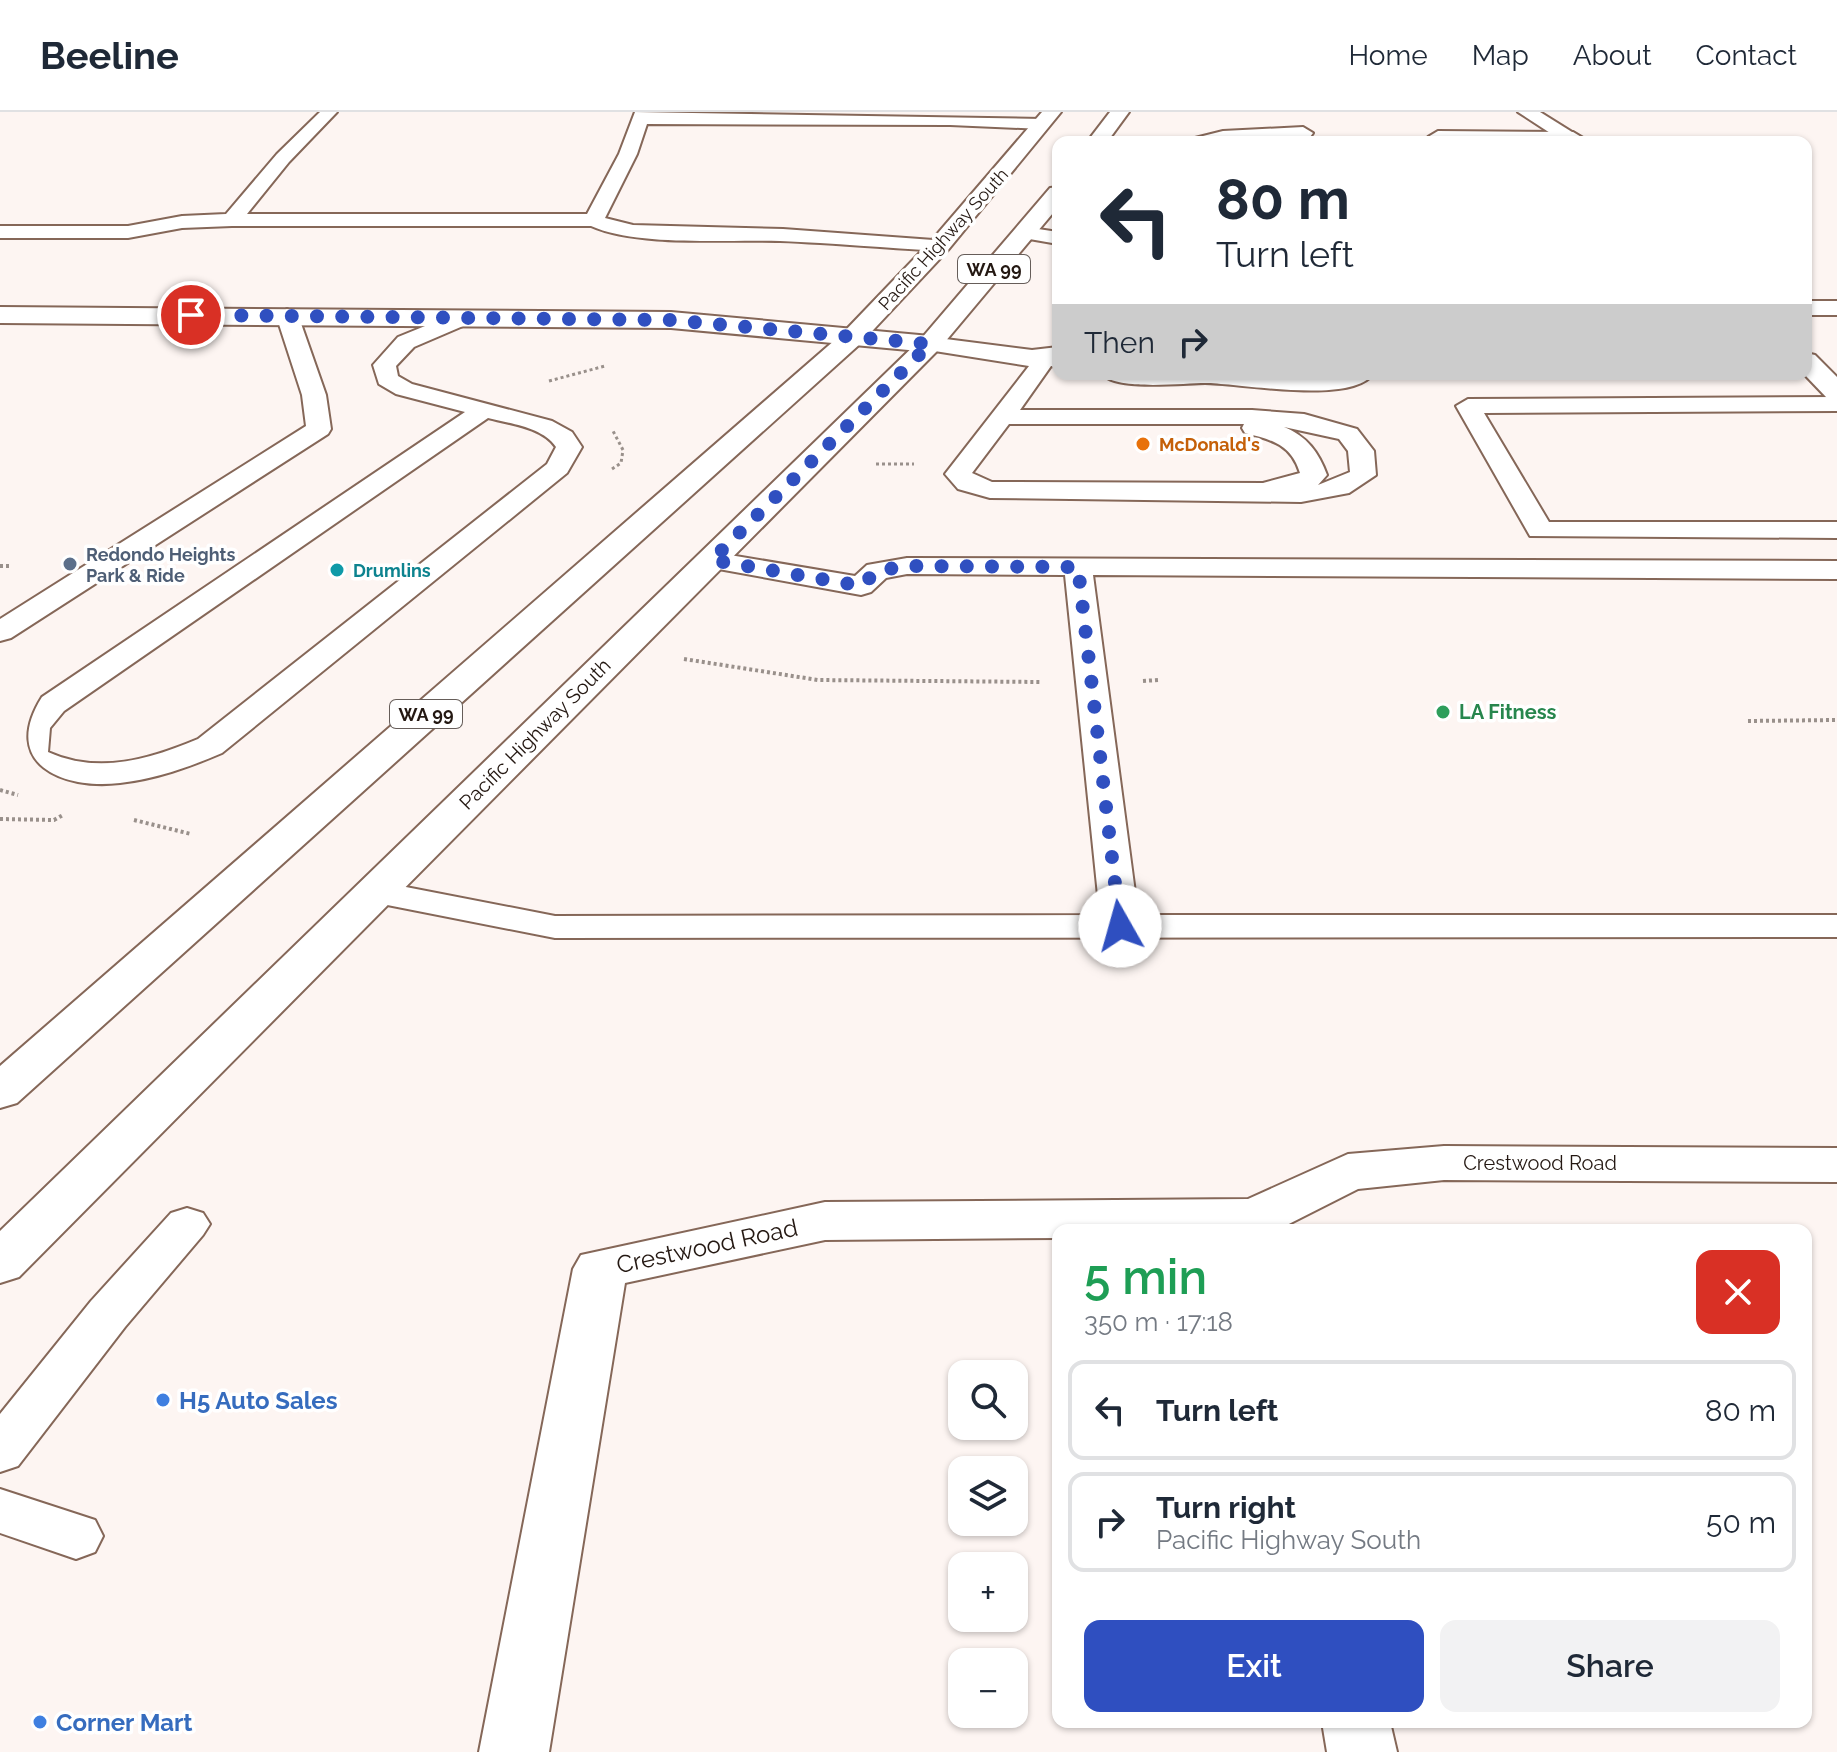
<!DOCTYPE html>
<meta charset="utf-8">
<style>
:root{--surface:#fff;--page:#f2f2f3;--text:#1f2937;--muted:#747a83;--line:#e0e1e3;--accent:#2f4fc0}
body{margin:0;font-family:Raleway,sans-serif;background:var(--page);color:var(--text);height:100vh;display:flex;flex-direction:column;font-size:30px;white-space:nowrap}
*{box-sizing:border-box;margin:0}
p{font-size:26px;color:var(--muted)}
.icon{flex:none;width:44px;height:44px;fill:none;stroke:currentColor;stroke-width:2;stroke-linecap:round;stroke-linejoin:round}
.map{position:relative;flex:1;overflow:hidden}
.side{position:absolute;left:1052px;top:1112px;width:760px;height:504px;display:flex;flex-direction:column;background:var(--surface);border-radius:16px;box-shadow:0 2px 6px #0004}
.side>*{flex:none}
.guide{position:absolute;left:1052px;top:24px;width:760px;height:244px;border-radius:16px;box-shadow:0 2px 6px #0004;background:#fff;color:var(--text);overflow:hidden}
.tools{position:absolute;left:948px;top:1248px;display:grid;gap:16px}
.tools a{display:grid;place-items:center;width:80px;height:80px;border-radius:16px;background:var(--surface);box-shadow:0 2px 6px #0004;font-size:40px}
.pin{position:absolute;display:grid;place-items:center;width:68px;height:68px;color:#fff;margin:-34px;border:4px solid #fff;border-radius:50%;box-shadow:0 2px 8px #0007}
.me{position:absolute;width:88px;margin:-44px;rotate:353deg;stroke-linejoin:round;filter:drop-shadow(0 0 6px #0008)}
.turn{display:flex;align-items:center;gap:28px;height:168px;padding:0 32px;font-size:36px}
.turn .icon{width:104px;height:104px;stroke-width:2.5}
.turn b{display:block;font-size:56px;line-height:68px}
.then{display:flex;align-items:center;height:76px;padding:0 32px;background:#0003;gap:16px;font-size:30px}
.round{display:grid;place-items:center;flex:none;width:84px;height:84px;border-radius:16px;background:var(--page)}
.head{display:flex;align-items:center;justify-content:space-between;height:136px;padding:0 32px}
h1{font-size:48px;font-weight:600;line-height:60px;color:#1e9e55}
.action{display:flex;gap:16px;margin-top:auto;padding:16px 32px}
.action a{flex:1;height:92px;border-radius:16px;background:var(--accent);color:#fff;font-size:32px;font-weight:600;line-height:92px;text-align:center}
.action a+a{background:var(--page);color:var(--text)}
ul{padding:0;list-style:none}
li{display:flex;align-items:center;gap:24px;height:100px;margin:0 16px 12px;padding:0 16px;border:4px solid var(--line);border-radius:16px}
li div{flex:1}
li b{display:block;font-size:30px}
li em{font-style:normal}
header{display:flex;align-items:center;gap:48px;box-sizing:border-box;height:112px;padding:0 40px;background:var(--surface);border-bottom:2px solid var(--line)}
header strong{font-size:38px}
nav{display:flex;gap:44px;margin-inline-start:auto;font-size:28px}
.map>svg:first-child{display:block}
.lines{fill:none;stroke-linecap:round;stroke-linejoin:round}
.service-casing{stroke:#856758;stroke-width:4}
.minor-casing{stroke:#856758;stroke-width:4}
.secondary-casing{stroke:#856758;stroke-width:4}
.primary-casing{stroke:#856758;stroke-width:4}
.path-far1{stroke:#99908b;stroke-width:3;stroke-dasharray:3 3;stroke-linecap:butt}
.path{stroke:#99908b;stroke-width:4;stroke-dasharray:3 3;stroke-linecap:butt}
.service{fill:#fff;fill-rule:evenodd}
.minor{fill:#fff;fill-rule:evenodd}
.secondary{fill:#fff;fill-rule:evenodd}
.primary{fill:#fff;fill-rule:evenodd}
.route{stroke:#2f4fc0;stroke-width:14;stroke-dasharray:0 25.2}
.food-dot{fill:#e8710a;stroke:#fff;stroke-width:3}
.service-dot{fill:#5c6f8a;stroke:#fff;stroke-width:3}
.culture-dot{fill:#0f9aa8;stroke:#fff;stroke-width:3}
.leisure-dot{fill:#2e9e5b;stroke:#fff;stroke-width:3}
.shop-dot{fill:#3f7fe0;stroke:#fff;stroke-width:3}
.labels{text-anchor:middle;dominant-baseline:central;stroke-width:7;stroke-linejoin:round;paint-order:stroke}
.far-street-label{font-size:18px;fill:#241812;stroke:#fff}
.shield{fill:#fff;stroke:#665d59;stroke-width:2}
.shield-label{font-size:18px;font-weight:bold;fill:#241812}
.far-food-label{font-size:18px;font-weight:bold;fill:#c56008;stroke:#fff;text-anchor:start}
.far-service-label{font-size:18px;font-weight:bold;fill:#4e5e75;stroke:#fff;text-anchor:start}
.far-culture-label{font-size:18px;font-weight:bold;fill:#0d838f;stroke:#fff;text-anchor:start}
.leisure-label{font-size:20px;font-weight:bold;fill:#27864d;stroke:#fff;text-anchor:start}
.street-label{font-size:20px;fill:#241812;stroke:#fff}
.near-street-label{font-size:24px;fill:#241812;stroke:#fff}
.near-shop-label{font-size:24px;font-weight:bold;fill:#366cbe;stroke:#fff;text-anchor:start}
</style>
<header>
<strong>Beeline</strong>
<nav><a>Home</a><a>Map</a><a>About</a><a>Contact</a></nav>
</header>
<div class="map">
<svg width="1837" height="1640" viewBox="0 0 1837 1640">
<rect width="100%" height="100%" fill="#fdf5f2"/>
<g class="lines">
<!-- service casing -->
<g class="service-casing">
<g id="service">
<path d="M 320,0 L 337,0 L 289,50 L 247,102 L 587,102 L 619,42 L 635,0 L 1042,7 L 1050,12 L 1042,17 L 950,13 L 647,12 L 637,42 L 605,106 L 633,113 L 783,117 L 947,129 L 950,133 L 947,137 L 940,139 C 887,136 833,131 780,129 C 726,127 638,135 591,114 L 232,114 L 182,116 L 128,126 L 0,126 L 0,114 L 128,114 L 182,104 L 226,102 L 277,42 Z"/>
<path d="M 1025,115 L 1058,120 L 1058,132 L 1018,125 L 1015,121 Z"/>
<path d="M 287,197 L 298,203 L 326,283 L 331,317 L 328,322 L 11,526 L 0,529 L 0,507 L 306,314 L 302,283 L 276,203 Z"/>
<path d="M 462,199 L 473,206 L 470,211 L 414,235 L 396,254 L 398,264 L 412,272 L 552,309 L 572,320 L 582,335 L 567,361 L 222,641 C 189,655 156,667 120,671 C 63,678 0,652 42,585 L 465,300 L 396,282 L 379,272 L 373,253 L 398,225 ZM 488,306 C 511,312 542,315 556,335 L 547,352 L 198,627 C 150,647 99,663 48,640 L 50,616 L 64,599 Z"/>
<path d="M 930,225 L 1032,238 L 1058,235 L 1058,255 L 1051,254 L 1020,298 L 1252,298 L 1304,302 L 1357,317 L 1374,339 L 1376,363 L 1349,381 L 1301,390 L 990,386 L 958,377 L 945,362 L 1029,254 L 922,237 L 919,232 L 922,227 ZM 1009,312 L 1244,312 L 1242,316 L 1245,321 C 1272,328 1291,332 1300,361 L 1263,371 L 992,370 L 972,361 ZM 1284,315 L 1339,327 L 1348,339 L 1350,360 L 1318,373 L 1327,363 C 1319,341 1307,324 1284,315 Z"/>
<path d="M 1103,262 L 1373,262 C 1351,293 1238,271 1205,271 C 1185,271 1115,279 1103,262 Z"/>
<path d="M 1837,285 L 1837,299 L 1484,301 L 1549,410 L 1837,410 L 1837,426 L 1530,424 L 1456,294 L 1468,287 Z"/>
<path d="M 712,440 L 855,464 L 867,453 L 907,446 L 1837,449 L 1837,467 L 1093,463 L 1138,803 L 1837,803 L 1837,825 L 555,826 L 362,788 L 357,780 L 362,772 L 375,769 L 555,804 L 1100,803 L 1065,463 L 907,462 L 886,466 L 871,480 L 861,483 L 702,454 L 698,448 L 702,442 Z"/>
<path d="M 187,1096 L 203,1101 L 210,1112 L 203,1123 L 125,1215 L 18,1354 L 0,1360 L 0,1302 L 91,1189 L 171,1101 Z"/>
<path d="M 0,1377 L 95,1408 L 103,1424 L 95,1440 L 76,1447 L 0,1421 Z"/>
</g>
</g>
<!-- minor casing -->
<g class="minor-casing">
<g id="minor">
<path d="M 1303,15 L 1313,21 L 1310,25 L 1192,30 L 1195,26 L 1223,19 Z"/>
<path d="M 1438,19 L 1573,20 L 1583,26 L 1580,30 L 1431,29 L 1428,25 Z"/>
<rect x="1806" y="189" width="31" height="14"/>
<path d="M 0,195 L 671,200 L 930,224 L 943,232 L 930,240 L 671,216 L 0,211 Z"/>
<path d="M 1444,1034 L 1837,1036 L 1837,1070 L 1444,1068 L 1358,1077 L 1277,1118 L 1058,1118 L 1058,1126 L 825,1128 L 625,1171 L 549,1640 L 479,1640 L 573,1157 L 581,1143 L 825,1090 L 1248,1087 L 1348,1042 Z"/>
<path d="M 1322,1610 L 1390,1610 L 1397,1640 L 1327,1640 Z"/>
</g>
</g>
<!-- secondary casing -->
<g class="secondary-casing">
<g id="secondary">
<path d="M 1518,0 L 1540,0 L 1588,30 L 1564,30 Z"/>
<path d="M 1806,241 L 1815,243 L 1837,265 L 1837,288 L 1827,286 L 1804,262 Z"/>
</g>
</g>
<!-- primary casing -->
<g class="primary-casing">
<g id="primary">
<path d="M 1042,0 L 1061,0 L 948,138 L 861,231 L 17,991 L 0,996 L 0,954 L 843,221 L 932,128 Z"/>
<path d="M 1110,0 L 1129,0 L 1107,30 L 1087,30 Z"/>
<path d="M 1058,75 L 1058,95 L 939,237 L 19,1165 L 0,1171 L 0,1119 L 921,227 L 1050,76 Z"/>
</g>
</g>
<!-- path-far1 -->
<g class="path-far1">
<path d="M 549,269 L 605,254"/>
<path d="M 876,352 L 914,352"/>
<path d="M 612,357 L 621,351 L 623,338 L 613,319"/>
</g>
<!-- path -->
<g class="path">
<path d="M 0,454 L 12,454"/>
<path d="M 684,547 L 818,568 L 1041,570"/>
<path d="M 1143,569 L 1158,568"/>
<path d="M 1748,609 L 1837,608"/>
<path d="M 0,678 L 18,683"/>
<path d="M 0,707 L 54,708 L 63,703"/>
<path d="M 134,708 L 191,722"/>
</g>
<!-- service -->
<use href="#service" class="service"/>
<!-- minor -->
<use href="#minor" class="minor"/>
<!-- secondary -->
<use href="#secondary" class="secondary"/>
<!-- primary -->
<use href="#primary" class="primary"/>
</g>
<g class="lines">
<!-- route -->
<path class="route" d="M 191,203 L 671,208 L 930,232 L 712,448 L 861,474 L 877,459 L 907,454 L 1078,455 L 1120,814"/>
</g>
<!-- markers -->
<circle class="food-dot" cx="1143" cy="332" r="8"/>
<circle class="service-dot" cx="70" cy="452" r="8"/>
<circle class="culture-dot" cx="337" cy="458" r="8"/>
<circle class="leisure-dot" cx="1443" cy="600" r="8"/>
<g class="shop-dot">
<circle cx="163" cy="1288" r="8"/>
<circle cx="40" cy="1610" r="8"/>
</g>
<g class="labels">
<!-- far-street labels -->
<g class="far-street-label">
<text transform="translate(943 127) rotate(-48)">Pacific Highway South</text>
</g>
<!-- shield labels -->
<g class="shield">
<rect x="958" y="143" width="72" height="28" rx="6"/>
<rect x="390" y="588" width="72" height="28" rx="6"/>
</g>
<g class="shield-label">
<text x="994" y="157">WA 99</text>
<text x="426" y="602">WA 99</text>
</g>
<!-- far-food labels -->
<g class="far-food-label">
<text x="1159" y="332">McDonald's</text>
</g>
<!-- far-service labels -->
<g class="far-service-label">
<text x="86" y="442">Redondo Heights<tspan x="86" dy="21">Park &amp; Ride</tspan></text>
</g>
<!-- far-culture labels -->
<g class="far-culture-label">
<text x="353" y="458">Drumlins</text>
</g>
<!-- leisure labels -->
<g class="leisure-label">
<text x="1459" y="600">LA Fitness</text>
</g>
<!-- street labels -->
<g class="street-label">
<text transform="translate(535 622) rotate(-45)">Pacific Highway South</text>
<text x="1540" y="1051">Crestwood Road</text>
</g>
<!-- near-street labels -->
<g class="near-street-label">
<text transform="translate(707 1134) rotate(-12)">Crestwood Road</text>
</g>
<!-- near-shop labels -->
<g class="near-shop-label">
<text x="179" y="1288">H5 Auto Sales</text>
<text x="56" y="1610">Corner Mart</text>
</g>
</g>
</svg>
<div class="tools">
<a><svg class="icon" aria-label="search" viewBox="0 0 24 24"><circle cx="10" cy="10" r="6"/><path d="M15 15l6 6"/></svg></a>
<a><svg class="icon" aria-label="layers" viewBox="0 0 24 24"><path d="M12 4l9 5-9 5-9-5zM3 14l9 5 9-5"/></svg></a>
<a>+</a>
<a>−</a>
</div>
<div class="pin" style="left:191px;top:203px;background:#d93025"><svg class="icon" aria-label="arrive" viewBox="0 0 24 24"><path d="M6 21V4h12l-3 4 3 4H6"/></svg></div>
<svg class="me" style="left:1120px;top:814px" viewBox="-20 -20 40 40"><circle r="19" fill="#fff"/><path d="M0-13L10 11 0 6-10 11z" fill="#2f4fc0"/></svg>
<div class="guide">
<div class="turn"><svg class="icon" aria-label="left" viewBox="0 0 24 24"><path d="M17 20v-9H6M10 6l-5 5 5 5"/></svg><div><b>80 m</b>Turn left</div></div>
<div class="then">Then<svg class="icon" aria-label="right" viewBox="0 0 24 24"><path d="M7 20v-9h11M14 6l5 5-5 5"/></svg></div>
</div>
<section class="side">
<div class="head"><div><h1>5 min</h1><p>350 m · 17:18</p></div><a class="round" style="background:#d93025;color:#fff"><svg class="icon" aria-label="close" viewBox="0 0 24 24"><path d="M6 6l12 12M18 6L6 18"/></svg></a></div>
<ul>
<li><svg class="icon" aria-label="left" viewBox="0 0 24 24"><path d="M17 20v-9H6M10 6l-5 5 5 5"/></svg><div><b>Turn left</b></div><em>80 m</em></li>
<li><svg class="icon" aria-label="right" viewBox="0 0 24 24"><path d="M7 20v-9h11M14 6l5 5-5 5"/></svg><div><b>Turn right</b><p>Pacific Highway South</p></div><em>50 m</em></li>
</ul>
<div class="action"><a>Exit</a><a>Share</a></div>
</section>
</div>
